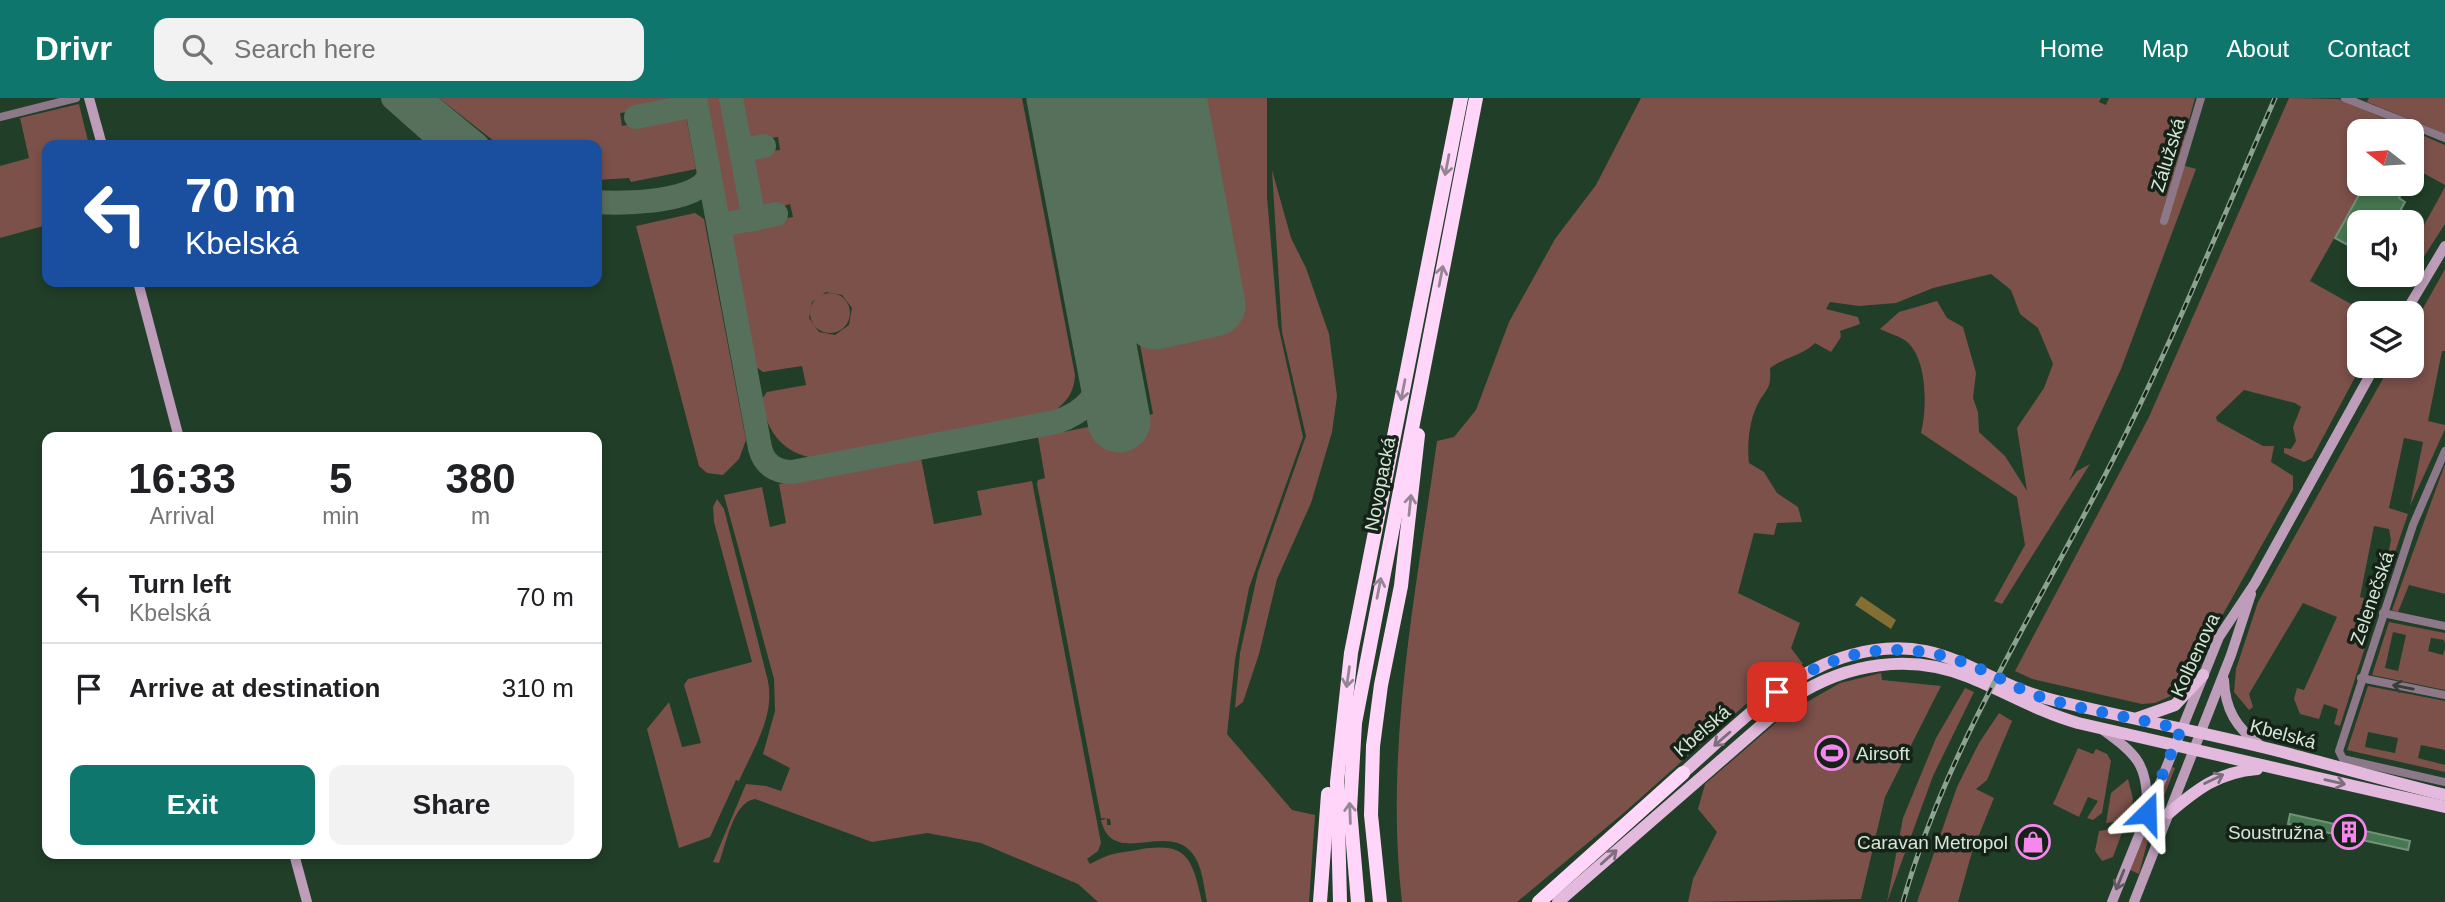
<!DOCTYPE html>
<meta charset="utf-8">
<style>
:root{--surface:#fff;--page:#f2f2f2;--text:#202124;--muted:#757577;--line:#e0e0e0;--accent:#0f766e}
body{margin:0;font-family:Arial,sans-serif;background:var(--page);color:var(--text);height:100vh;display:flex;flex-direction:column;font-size:26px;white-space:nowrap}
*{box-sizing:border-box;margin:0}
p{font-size:23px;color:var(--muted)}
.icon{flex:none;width:38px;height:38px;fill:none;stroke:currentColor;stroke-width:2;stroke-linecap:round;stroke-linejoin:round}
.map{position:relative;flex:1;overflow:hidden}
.side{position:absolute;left:42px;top:334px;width:560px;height:427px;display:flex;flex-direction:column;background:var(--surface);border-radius:14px;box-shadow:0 4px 10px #0003}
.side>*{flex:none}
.top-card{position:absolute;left:42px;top:42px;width:560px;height:147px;border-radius:14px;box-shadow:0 4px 10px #0003;background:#1a4fa0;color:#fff;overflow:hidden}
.needle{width:46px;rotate:287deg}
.tools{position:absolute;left:2347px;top:21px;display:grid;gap:14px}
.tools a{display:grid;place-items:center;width:77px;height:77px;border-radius:14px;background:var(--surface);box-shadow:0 4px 10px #0003;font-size:35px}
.pin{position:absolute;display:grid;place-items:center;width:60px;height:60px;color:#fff;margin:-30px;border-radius:14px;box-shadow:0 4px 10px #0006}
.me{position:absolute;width:77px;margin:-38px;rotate:22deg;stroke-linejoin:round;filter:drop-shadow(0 0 5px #0008)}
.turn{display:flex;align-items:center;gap:24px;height:147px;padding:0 28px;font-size:32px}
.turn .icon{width:91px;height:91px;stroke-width:2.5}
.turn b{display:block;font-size:49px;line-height:60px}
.eta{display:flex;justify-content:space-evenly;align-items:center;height:119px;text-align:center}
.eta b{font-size:42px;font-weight:700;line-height:49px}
.cta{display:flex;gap:14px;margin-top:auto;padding:14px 28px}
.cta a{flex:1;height:80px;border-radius:14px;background:var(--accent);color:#fff;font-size:28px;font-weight:700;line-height:80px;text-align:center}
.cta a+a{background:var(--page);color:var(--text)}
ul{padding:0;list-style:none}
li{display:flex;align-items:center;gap:21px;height:91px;padding:0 28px;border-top:2px solid var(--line)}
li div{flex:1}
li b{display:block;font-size:26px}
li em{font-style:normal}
header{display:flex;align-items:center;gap:42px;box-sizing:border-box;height:98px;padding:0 35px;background:var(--accent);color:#fff}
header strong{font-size:33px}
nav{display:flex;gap:38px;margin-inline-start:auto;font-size:24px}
.search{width:490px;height:63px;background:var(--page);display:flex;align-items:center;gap:18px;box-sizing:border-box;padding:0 24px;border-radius:14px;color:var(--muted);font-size:26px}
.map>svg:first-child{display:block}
.green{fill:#7b514a;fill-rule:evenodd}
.water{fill:#836e34}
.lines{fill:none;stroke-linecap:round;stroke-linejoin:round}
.taxiway{stroke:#57705c;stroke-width:24}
.runway{stroke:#57705c;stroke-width:63}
.building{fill:#467851;stroke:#729177;stroke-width:2}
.street{stroke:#8d788a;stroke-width:8}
.secondary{stroke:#bd9dba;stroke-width:10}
.primary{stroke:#e3b9de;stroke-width:12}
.highway{stroke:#ffd6fa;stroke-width:14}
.rail-casing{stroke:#8da391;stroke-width:5}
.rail{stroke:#152217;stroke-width:2.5;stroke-dasharray:8;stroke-linecap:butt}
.oneway{stroke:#968594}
.oneway2{stroke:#393c3a}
.oneway3{stroke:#7c6e7a}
.oneway4{stroke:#615960}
.route{stroke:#1a73e8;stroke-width:12;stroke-dasharray:0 21.6}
.labels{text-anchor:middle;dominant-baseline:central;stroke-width:7;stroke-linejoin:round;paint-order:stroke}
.street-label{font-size:19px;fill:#d5e6d7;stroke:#152217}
.poi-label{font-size:19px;fill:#d5e6d7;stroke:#152217;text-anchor:end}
</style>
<header>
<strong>Drivr</strong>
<div class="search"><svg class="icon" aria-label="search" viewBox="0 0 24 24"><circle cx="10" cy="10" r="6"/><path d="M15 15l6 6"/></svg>Search here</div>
<nav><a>Home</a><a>Map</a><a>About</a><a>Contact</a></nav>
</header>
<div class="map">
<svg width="2445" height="804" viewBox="0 0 2445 804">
<rect width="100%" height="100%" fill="#213e28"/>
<!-- green -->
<g class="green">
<path d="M 439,0 L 682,0 L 684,6 L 620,15 L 622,28 L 685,13 L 696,71 L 631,84 L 629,80 L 597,82 L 597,47 L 499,47 Z"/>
<path d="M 705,0 L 727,0 L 748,110 L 740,120 L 728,122 Z"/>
<path d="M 735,0 L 1022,0 L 1075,277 C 1074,296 1065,306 1050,316 L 814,360 C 782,355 767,333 761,302 L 767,294 L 806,287 L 802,268 L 763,274 L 755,268 L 729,130 L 793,119 L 790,106 L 756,117 L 745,55 L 780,52 L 778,39 L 763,41 L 763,45 L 743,45 ZM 826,194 L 842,197 L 852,210 L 849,227 L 835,237 L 819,234 L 809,220 L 812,204 Z"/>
<path d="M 1094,0 L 1267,0 L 1267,99 L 1278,227 L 1303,339 L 1249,490 L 1235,562 L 1227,636 L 1292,712 L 1315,717 L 1309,804 L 1207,804 C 1204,790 1203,774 1196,761 C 1172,718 1113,773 1101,722 L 1107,721 L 1107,727 L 1111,727 L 1110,721 L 1101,720 L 1037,386 L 1038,382 L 1045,380 L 1038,339 L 1153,316 Z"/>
<path d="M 1641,0 L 2101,0 L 2099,4 L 2106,7 L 2109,0 L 2195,0 L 2186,33 L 2182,67 L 2196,71 L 2121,271 L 2069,383 L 2077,373 L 2090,366 L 2002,506 L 1994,503 L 2025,447 L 2017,399 L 1921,335 C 1927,310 1928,261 1906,243 C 1899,238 1888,235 1880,231 L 1899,214 L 1937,203 L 1947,220 L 1963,229 L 1976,275 L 1973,300 L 1978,314 L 1979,334 L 2005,358 L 2027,393 L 2017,330 L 2044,290 L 2053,266 L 2038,230 L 2020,216 L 2011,192 L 1991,176 L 1933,190 L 1896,205 L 1859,208 L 1830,204 L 1826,211 L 1858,219 L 1860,226 L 1840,233 L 1841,239 L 1831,254 L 1815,245 C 1802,258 1785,259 1770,270 C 1772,294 1764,291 1756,310 C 1749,325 1747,349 1749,365 L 1764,374 L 1777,395 L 1798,409 L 1802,424 L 1777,425 L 1774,437 L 1754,435 L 1738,495 L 1800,525 L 1791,550 L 1803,566 L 1787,575 L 1781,574 L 1781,579 L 1746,606 L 1626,713 L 1517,804 L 1402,804 C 1384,650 1416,495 1437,343 L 1454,339 L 1476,312 L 1509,224 L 1555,141 L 1596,87 Z"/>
<path d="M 2289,0 L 2339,1 L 2445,47 L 2445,87 L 2416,71 L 2412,77 L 2412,33 L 2359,33 L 2359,86 L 2365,86 L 2310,183 L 2351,206 L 2357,203 L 2376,215 L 2359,215 L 2361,268 L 2312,360 L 2304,364 L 2284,355 L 2284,350 L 2291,351 L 2296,343 L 2293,329 L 2301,309 L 2295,305 L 2244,292 L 2216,319 L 2217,323 L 2263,348 L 2274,348 L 2271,364 L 2293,378 L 2293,392 L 2201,555 L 2173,597 L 2155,605 L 2142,606 L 2032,581 L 2015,573 L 2149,319 Z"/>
<path d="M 2369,0 L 2445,0 L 2445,36 L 2367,4 Z"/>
<path d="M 79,6 L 89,47 L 47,47 L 47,127 L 0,140 L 0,68 L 29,60 L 20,20 Z"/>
<path d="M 1272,72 L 1291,140 L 1306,170 L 1329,236 L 1337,298 L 1332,334 L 1311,405 L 1277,481 L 1259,556 L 1243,604 L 1235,610 L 1240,555 L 1258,474 L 1306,338 L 1282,234 Z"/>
<path d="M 2445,89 L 2445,126 L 2412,177 L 2412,149 Z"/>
<path d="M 695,115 L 704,121 L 746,342 L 739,361 L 723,377 L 707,375 L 699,368 L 636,128 Z"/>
<path d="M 2445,171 L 2445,253 L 2442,253 L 2428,323 L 2445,327 L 2445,331 L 2410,408 L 2423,344 L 2404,340 L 2389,410 L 2408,416 L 2380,498 L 2391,442 L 2389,431 L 2374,428 L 2360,499 L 2379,505 L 2340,628 L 2334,626 L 2338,611 L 2324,606 L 2319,621 L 2300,616 L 2294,601 L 2297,590 L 2304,592 L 2337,519 L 2303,505 L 2249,596 L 2253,609 L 2249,612 L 2234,594 L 2236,571 L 2258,504 L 2390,268 L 2412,268 L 2412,230 Z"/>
<circle cx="830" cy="215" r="20"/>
<path d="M 921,360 L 934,426 L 982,417 L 977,393 L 1032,383 L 1101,745 L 1098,753 L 1087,761 L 1090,766 C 1113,754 1114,756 1137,752 C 1187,743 1192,759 1202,804 L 1098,804 L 1078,786 L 981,745 L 927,735 L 872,744 L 755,701 C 733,704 726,747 719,765 L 713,764 L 746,686 L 766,688 L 781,693 L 790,670 L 763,656 L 775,613 L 774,581 L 724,397 L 762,389 L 770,429 L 786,425 L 779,386 Z"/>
<path d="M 2445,366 L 2445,496 L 2409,487 L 2398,514 L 2392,512 Z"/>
<path d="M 717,401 L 724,411 L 768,583 C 775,619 753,651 739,683 L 736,682 L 710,739 L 679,750 L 647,631 L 669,604 L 682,649 L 701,645 L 684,587 L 688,581 L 752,564 L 714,424 L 713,409 Z"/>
<path d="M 2389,524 L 2445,535 L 2445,546 L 2444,542 L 2431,540 L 2428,553 L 2443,557 L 2445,550 L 2445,592 L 2372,577 ZM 2393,534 L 2406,537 L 2398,573 L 2385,570 Z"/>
<path d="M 1881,575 L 1882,582 L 1941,588 L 1885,699 L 1861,801 L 1688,804 L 1693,781 L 1717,734 L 1698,711 L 1705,686 L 1786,616 L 1840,585 Z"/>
<path d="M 2368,588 L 2445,603 L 2445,652 L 2421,647 L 2418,660 L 2445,667 L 2445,674 L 2347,652 ZM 2368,634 L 2398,640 L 2395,655 L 2365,649 Z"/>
<path d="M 1965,590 L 1974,594 L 1933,678 L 1887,804 L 1903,720 L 1936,640 Z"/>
<path d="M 1999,615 L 2012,623 L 1987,682 L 1976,691 L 1994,700 L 1972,754 L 1958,804 L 1917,804 L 1957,689 L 1979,645 Z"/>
<path d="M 2078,650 L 2093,656 L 2096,651 L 2107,656 L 2111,663 L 2102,715 L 2093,722 L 2087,720 L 2098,703 L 2088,699 L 2079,719 L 2053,706 Z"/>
<path d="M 2172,669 L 2175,670 L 2150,734 L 2139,776 L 2130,772 Z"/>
<path d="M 2128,681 L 2133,701 L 2130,722 L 2106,725 L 2111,695 Z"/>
<path d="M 2124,729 L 2113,759 L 2102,763 L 2095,753 L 2099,733 Z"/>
</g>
<!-- water -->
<path class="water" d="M 1861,498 L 1896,522 L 1891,531 L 1855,507 Z"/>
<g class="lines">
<!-- taxiway -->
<g class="taxiway">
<path d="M 393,0 L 446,47"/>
<path d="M 420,0 L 477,47"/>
<path d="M 695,0 L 760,350 C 764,366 775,374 792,374 L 1056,324 C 1130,300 1099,226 1088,170"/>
<path d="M 636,19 L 696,7"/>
<path d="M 741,52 L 764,48"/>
<path d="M 597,104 C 622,106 705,105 709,75"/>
<path d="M 754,121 L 776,116"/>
<path d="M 719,127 L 754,121 L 731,0"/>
</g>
<!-- runway -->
<g class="runway">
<path d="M 1058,0 L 1119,323"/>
<path d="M 1114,0 L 1155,220 L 1214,207 L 1175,0"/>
</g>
</g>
<!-- building -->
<g class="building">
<path d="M 2365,86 L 2393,86 L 2403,92 L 2399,100 L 2405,104 L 2394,124 L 2359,124 L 2359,153 L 2335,140 Z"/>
<path d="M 2290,716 L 2410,743 L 2408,752 L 2288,726 Z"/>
</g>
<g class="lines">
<!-- street -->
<g class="street">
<path d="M 2345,0 L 2445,40"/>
<path d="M 0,19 L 76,0"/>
<path d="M 2164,123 L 2201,0"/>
<path d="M 2445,353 L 2413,427 L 2339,653 L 2343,661 L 2445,684"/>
<path d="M 2383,515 L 2445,528"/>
<path d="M 2361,580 L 2445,597"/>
</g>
<!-- secondary -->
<g class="secondary">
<path d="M 89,0 L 102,47"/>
<path d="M 138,184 L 179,340"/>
<path d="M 2405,215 L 2445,148"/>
<path d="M 2224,582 C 2225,611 2236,630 2260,647"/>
<path d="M 2103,632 C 2136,656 2148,666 2147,709"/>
<path d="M 294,756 L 307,804"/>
<path d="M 2112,804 L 2219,539 L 2255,485 L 2375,268"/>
<path d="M 2134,804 L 2231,557 L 2251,496"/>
</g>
<!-- primary -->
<g class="primary">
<path d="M 2138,620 L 2175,607 L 2203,577"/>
<path d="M 1683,675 C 1733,631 1784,575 1851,557 C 1942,532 1975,583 2053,602 C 2130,621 2209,635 2286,655 C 2339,669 2392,684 2445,697"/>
<path d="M 2169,715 C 2197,691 2219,674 2257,671"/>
<path d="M 1558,804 L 1794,599 C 1847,565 1910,555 1969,579 C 2006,594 2039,614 2078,625 L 2445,709"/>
</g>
<!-- highway -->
<g class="highway">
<path d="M 1320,804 L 1328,696"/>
<path d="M 1340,804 L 1337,684 L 1351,555 L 1461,0"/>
<path d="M 1358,804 L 1350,711 L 1355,625 L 1476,0"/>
<path d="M 1380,804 L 1371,717 L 1373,648 L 1381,587 L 1401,488 L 1418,337"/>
<path d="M 1539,804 L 1683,675"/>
</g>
<!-- rail casing -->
<g class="rail-casing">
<path id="rail" d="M 1903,804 C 1945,655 2030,522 2101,385 C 2166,260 2219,129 2275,0"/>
</g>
<!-- rail -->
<use href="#rail" class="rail"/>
</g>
<!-- one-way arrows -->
<defs><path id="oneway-shaft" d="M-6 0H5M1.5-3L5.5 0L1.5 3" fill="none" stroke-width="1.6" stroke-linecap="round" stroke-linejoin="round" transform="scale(1.75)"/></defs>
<g class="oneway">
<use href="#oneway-shaft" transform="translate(1447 67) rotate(101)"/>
<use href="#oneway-shaft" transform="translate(1441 178) rotate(-79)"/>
<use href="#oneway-shaft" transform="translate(1403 292) rotate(101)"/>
<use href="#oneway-shaft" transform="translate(1410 407) rotate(-84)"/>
<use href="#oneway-shaft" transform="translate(1379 490) rotate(-79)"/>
<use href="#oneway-shaft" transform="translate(1348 579) rotate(98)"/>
<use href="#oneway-shaft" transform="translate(1350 715) rotate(-92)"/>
</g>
<use class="oneway2" href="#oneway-shaft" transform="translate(2403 589) rotate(-169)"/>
<g class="oneway3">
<use href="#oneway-shaft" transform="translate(1722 641) rotate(139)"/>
<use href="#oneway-shaft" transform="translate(2214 681) rotate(-26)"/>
<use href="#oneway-shaft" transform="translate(2335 684) rotate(13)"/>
<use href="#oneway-shaft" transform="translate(1609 759) rotate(-42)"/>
</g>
<use class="oneway4" href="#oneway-shaft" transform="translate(2120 782) rotate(112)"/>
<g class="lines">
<!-- route -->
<path class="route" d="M 1777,594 C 1835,550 1905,539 1973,568 C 1996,577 2017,591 2041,599 C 2086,613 2135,620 2181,631 L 2147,715"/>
</g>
<!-- icons -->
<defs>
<g id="stadium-ring" transform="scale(1.75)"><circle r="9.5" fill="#152217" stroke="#f688ed" stroke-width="1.5"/><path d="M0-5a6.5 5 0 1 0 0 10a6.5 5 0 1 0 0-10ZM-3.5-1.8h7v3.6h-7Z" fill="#f688ed"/></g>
<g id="building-ring" transform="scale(1.75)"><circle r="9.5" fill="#152217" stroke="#f688ed" stroke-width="1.5"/><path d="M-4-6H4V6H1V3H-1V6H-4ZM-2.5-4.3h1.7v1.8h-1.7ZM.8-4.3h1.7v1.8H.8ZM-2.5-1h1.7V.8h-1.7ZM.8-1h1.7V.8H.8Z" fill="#f688ed"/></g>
<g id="shop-ring" transform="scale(1.75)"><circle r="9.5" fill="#152217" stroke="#f688ed" stroke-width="1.5"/><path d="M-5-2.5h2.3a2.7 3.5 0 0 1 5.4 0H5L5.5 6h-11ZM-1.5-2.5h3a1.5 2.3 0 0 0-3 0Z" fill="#f688ed"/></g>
</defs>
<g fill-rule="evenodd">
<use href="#stadium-ring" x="1832" y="655"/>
<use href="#building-ring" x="2349" y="734"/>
<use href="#shop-ring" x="2033" y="744"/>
</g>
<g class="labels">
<!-- street labels -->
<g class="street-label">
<text transform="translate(2168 57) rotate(-73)">Zálužská</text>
<text transform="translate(1380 386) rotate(-79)">Novopacká</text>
<text transform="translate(2372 500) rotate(-71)">Zelenečská</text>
<text transform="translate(2195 557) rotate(-65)">Kolbenova</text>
<text transform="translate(1702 633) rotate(-41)">Kbelská</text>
<text transform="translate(2283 636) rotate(15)">Kbelská</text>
</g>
<!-- poi labels -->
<g class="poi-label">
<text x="1856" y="655" text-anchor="start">Airsoft</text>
<text x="2324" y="734">Soustružna</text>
<text x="2008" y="744">Caravan Metropol</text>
</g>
</g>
</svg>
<div class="tools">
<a><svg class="needle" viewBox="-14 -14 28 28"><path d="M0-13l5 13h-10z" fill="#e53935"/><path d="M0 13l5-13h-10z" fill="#757577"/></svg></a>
<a><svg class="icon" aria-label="sound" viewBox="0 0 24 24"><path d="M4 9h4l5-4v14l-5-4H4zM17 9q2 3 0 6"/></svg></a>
<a><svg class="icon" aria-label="layers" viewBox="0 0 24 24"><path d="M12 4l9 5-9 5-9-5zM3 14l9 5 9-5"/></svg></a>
</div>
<div class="pin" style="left:1777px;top:594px;background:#d93025"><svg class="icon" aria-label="arrive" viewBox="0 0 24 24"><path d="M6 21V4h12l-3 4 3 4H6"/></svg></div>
<svg class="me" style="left:2147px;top:715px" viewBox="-20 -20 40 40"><path d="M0-17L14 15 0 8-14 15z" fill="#1a73e8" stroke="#fff" stroke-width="4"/></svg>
<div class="top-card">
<div class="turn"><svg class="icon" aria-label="left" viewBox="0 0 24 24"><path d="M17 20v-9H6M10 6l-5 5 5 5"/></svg><div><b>70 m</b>Kbelská</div></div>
</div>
<section class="side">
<div class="eta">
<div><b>16:33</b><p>Arrival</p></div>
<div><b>5</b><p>min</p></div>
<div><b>380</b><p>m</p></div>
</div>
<ul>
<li><svg class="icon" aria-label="left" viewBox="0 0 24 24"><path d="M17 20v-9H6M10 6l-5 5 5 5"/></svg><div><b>Turn left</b><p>Kbelská</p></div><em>70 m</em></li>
<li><svg class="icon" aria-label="arrive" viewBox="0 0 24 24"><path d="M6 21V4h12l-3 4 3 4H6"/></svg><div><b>Arrive at destination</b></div><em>310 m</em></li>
</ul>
<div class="cta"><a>Exit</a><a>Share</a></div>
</section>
</div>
